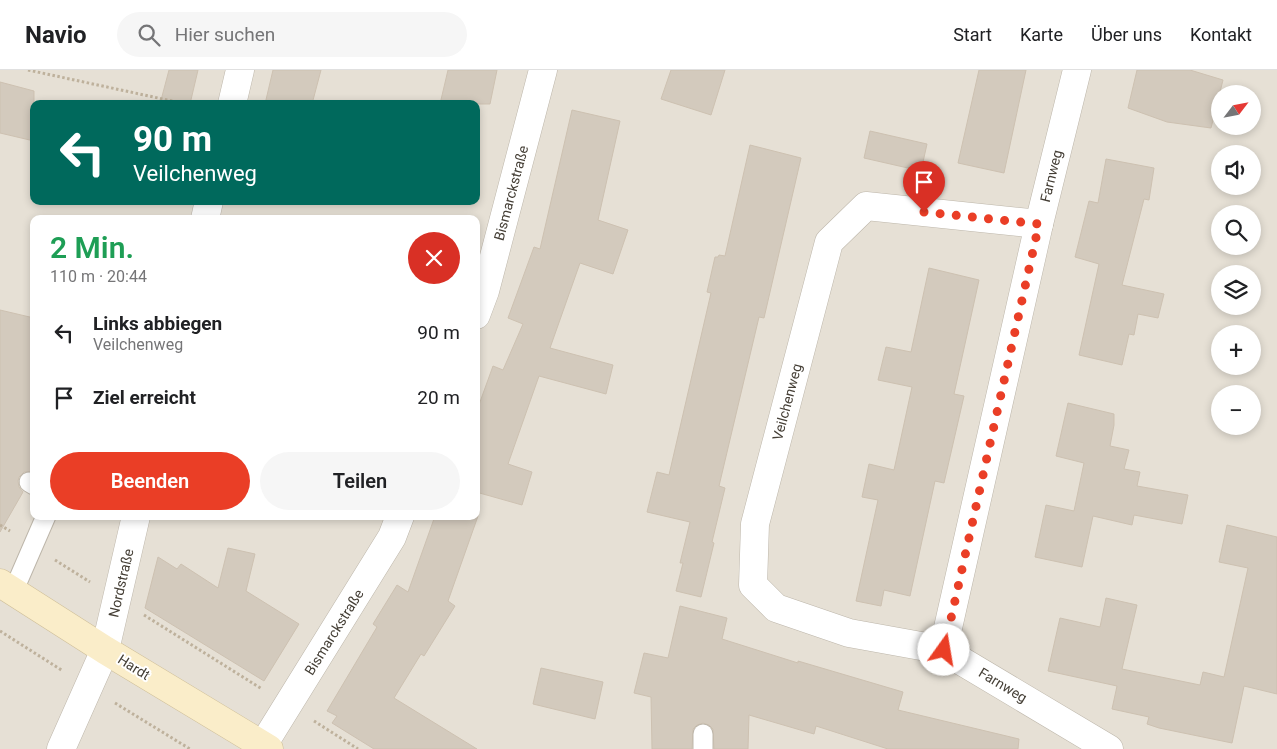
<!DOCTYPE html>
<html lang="de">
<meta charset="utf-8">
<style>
:root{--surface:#fff;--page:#f6f6f6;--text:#202124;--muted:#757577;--line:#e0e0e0;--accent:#ea3e26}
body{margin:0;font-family:Roboto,sans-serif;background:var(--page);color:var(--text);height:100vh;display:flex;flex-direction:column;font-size:19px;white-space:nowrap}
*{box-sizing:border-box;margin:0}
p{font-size:16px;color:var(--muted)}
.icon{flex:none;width:28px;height:28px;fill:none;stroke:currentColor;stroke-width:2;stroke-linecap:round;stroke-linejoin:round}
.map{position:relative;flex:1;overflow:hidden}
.details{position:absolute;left:30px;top:145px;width:450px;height:305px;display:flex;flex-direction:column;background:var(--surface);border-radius:10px;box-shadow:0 2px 8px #0003}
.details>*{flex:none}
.top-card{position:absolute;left:30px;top:30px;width:450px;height:105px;border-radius:10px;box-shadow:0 2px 8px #0003;background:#00695c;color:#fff;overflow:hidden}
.needle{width:32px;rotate:58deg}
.controls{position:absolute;left:1211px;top:15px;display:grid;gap:10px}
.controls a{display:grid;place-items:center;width:50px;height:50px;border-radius:50%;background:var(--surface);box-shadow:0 2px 8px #0003;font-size:25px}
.pin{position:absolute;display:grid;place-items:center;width:42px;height:42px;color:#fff;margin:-51px -21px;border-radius:50% 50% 50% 0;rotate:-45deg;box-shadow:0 0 5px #0007}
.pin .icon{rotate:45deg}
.me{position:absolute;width:55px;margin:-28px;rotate:13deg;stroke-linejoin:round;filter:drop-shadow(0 0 4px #0008)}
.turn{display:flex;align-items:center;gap:18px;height:105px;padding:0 20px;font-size:22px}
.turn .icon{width:65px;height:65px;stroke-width:2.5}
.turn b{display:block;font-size:35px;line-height:42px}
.round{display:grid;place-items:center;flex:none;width:52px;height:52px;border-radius:26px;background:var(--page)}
.head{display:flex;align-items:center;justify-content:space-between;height:85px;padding:0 20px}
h1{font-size:30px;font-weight:600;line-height:38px;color:#1e9e55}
.button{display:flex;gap:10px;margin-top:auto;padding:10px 20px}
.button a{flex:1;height:58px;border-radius:30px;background:var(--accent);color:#fff;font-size:20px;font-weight:600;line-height:58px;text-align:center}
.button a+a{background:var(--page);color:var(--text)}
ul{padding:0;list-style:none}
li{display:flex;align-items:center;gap:15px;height:65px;padding:0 20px}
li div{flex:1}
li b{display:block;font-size:19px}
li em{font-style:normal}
header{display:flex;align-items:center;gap:30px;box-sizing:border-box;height:70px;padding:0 25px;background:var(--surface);border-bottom:1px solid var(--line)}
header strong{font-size:24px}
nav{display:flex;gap:28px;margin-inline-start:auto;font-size:18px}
.search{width:350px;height:45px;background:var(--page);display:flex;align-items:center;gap:12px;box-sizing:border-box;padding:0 18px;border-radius:28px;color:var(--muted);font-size:19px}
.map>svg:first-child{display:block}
.residential{fill:#e6e0d5;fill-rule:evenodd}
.building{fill:#d3cabd;stroke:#cdc1b1}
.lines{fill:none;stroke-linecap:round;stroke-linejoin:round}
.service-casing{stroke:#bdb6aa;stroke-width:21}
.minor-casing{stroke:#bdb6aa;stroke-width:29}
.secondary-casing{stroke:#cfbf99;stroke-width:29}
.path{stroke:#beb19c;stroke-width:3;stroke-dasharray:2.5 2.5;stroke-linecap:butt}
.service{stroke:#fff;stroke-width:19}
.minor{stroke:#fff;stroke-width:28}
.secondary{stroke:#faedc9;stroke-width:28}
.route{stroke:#ea3e26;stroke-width:9;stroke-dasharray:0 16.2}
.labels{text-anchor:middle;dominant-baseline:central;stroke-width:4;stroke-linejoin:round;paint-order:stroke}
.street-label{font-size:14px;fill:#453f36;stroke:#fff}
</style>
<header>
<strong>Navio</strong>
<div class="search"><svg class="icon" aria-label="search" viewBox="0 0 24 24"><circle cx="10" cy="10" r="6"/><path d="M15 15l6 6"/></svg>Hier suchen</div>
<nav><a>Start</a><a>Karte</a><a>Über uns</a><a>Kontakt</a></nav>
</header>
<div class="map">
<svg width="1277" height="679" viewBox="0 0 1277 679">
<rect width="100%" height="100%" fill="#f2eee7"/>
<!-- residential -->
<path class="residential" d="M 0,0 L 1277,0 L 1277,679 L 0,679 ZM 1220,24 L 1252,24 L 1252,56 L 1220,56 ZM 34,34 L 476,34 L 476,131 L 34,131 ZM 1220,84 L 1252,84 L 1252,116 L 1220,116 ZM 1220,144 L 1252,144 L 1252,176 L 1220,176 ZM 34,149 L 476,149 L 476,446 L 34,446 ZM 1220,204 L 1252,204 L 1252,236 L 1220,236 ZM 1220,264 L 1252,264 L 1252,296 L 1220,296 ZM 1220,324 L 1252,324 L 1252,356 L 1220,356 Z"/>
<!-- building -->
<g class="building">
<path d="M 169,0 L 198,0 L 190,34 L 160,34 Z"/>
<path d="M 273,0 L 321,0 L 312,34 L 265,34 Z"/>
<path d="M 448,0 L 497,0 L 490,34 L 440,34 Z"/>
<path d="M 671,0 L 725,0 L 711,45 L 661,29 Z"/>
<path d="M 979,0 L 1026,0 L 1004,103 L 958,93 Z"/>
<path d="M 1137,0 L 1190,0 L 1223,10 L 1211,58 L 1167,52 L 1128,38 Z"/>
<path d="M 0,12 L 34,21 L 34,71 L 0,63 Z"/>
<path d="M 572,40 L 620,51 L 598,150 L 628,160 L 613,204 L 580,193 L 550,278 L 613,295 L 606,324 L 539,306 L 508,394 L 532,402 L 522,435 L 476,422 L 476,343 L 493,296 L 503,300 L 523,254 L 508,248 L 534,177 L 540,179 Z"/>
<path d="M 870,61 L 927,74 L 921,101 L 864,88 Z"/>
<path d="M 750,75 L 801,88 L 764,248 L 759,247 L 719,416 L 725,418 L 712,472 L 714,473 L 701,527 L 676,521 L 683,493 L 680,493 L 690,452 L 647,442 L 657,402 L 669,405 L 711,223 L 707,222 L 715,187 L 718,187 L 719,185 L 725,186 Z"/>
<path d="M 1106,89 L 1154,98 L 1149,130 L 1144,129 L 1122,215 L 1164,224 L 1158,248 L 1138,244 L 1134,265 L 1129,264 L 1122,295 L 1079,285 L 1099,194 L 1075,187 L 1089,131 L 1098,133 Z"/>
<path d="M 929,198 L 979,210 L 954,324 L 964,326 L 944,413 L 935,411 L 910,526 L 884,520 L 881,536 L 856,531 L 878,430 L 862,427 L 869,394 L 894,400 L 912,317 L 878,310 L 886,277 L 911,282 Z"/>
<path d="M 0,240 L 34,248 L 34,402 L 24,402 L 19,407 L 18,411 L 19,417 L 23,422 L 0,462 Z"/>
<path d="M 1068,333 L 1114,344 L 1114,355 L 1110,376 L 1129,380 L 1124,399 L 1140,402 L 1137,416 L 1188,425 L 1182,454 L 1134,445 L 1132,455 L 1093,446 L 1082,497 L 1035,487 L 1046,435 L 1074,441 L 1084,393 L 1056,386 Z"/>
<path d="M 435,446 L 478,446 L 448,531 L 455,536 L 424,586 L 421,584 L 394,628 L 477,679 L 374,679 L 332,653 L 337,646 L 327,641 L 377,557 L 373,554 L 397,515 L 408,522 Z"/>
<path d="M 1227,455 L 1277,467 L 1277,624 L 1244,616 L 1232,673 L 1159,658 L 1147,654 L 1149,647 L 1112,639 L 1117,616 L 1048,601 L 1060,548 L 1100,557 L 1106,528 L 1137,535 L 1122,599 L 1200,615 L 1203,602 L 1224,607 L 1248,498 L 1219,492 Z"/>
<path d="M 228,478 L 255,484 L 246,521 L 299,554 L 264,611 L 145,538 L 158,487 L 177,499 L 181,494 L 218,518 Z"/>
<path d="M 680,536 L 727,548 L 722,569 L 798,593 L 798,591 L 903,622 L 898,640 L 1019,669 L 1018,679 L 888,679 L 816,656 L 814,664 L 749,645 L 748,679 L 714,679 L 713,659 L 709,655 L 703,653 L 697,655 L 693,659 L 692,679 L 652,679 L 651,627 L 634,623 L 644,583 L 668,588 Z"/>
<path d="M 541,598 L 603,612 L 595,649 L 533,634 Z"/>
</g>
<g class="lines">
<!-- service casing -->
<g class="service-casing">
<g id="service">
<path d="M 29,412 L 34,415"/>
<path d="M 13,522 L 46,446"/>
<path d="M 703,664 L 703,679"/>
</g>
</g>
<!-- minor casing -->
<g class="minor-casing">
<g id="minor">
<path d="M 1077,0 L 1039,154 L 943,580 L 1109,679"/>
<path d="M 232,34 L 240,0"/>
<path d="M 205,149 L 209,131"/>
<path d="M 476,245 L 485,221 L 543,0"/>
<path d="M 943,580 L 849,563 L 776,538 L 753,515 L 755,454 L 829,172 L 866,136 L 1039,154"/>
<path d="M 263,675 L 392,467 L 400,446"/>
<path d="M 61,679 L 105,580 L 136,446"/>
</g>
</g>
<!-- secondary casing -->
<g class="secondary-casing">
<path id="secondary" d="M 0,513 L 105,580 L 269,679"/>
</g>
<!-- path -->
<g class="path">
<path d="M 28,0 L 186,34"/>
<path d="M 0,455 L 10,461"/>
<path d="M 55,490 L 90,512"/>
<path d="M 144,545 L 262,619"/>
<path d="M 0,561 L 63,601"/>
<path d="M 115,633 L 190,679"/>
<path d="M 314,651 L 358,679"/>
</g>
<!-- service -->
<use href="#service" class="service"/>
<!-- minor -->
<use href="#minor" class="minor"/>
<!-- secondary -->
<use href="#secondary" class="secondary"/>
</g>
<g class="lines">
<!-- route -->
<path class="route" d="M 924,142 L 1039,154 L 944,580"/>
</g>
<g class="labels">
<!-- street labels -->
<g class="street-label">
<text transform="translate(1051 106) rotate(-76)">Farnweg</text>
<text transform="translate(511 123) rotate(-75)">Bismarckstraße</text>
<text transform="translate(787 332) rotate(-75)">Veilchenweg</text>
<text transform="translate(121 513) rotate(-77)">Nordstraße</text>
<text transform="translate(334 562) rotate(-58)">Bismarckstraße</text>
<text transform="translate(134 597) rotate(32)">Hardt</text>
<text transform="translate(1003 615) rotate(31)">Farnweg</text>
</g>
</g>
</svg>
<div class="controls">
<a><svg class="needle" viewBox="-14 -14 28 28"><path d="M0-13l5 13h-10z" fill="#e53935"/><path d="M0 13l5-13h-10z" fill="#757577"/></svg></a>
<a><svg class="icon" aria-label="sound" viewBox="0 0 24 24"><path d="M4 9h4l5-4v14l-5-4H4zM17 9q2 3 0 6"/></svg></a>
<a><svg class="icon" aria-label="search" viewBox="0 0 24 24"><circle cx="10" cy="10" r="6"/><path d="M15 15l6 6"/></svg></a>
<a><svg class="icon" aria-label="layers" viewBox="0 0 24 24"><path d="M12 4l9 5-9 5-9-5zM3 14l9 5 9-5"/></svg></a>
<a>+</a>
<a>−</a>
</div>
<div class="pin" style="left:924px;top:142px;background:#d93025"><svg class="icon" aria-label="arrive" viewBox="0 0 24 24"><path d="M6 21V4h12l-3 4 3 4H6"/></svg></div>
<svg class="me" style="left:944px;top:580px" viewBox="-20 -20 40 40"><circle r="19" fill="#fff"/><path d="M0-13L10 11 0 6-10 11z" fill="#ea3e26"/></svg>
<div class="top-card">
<div class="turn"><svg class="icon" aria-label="left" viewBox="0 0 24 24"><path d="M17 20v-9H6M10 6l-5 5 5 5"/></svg><div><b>90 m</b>Veilchenweg</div></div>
</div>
<section class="details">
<div class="head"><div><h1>2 Min.</h1><p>110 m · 20:44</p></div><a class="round" style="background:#d93025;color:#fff"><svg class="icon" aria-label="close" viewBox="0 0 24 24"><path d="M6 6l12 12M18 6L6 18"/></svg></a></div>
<ul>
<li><svg class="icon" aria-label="left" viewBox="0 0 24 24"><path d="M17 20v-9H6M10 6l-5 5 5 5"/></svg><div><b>Links abbiegen</b><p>Veilchenweg</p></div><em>90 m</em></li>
<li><svg class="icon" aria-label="arrive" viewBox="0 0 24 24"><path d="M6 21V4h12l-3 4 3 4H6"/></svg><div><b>Ziel erreicht</b></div><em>20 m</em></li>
</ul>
<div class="button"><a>Beenden</a><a>Teilen</a></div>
</section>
</div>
